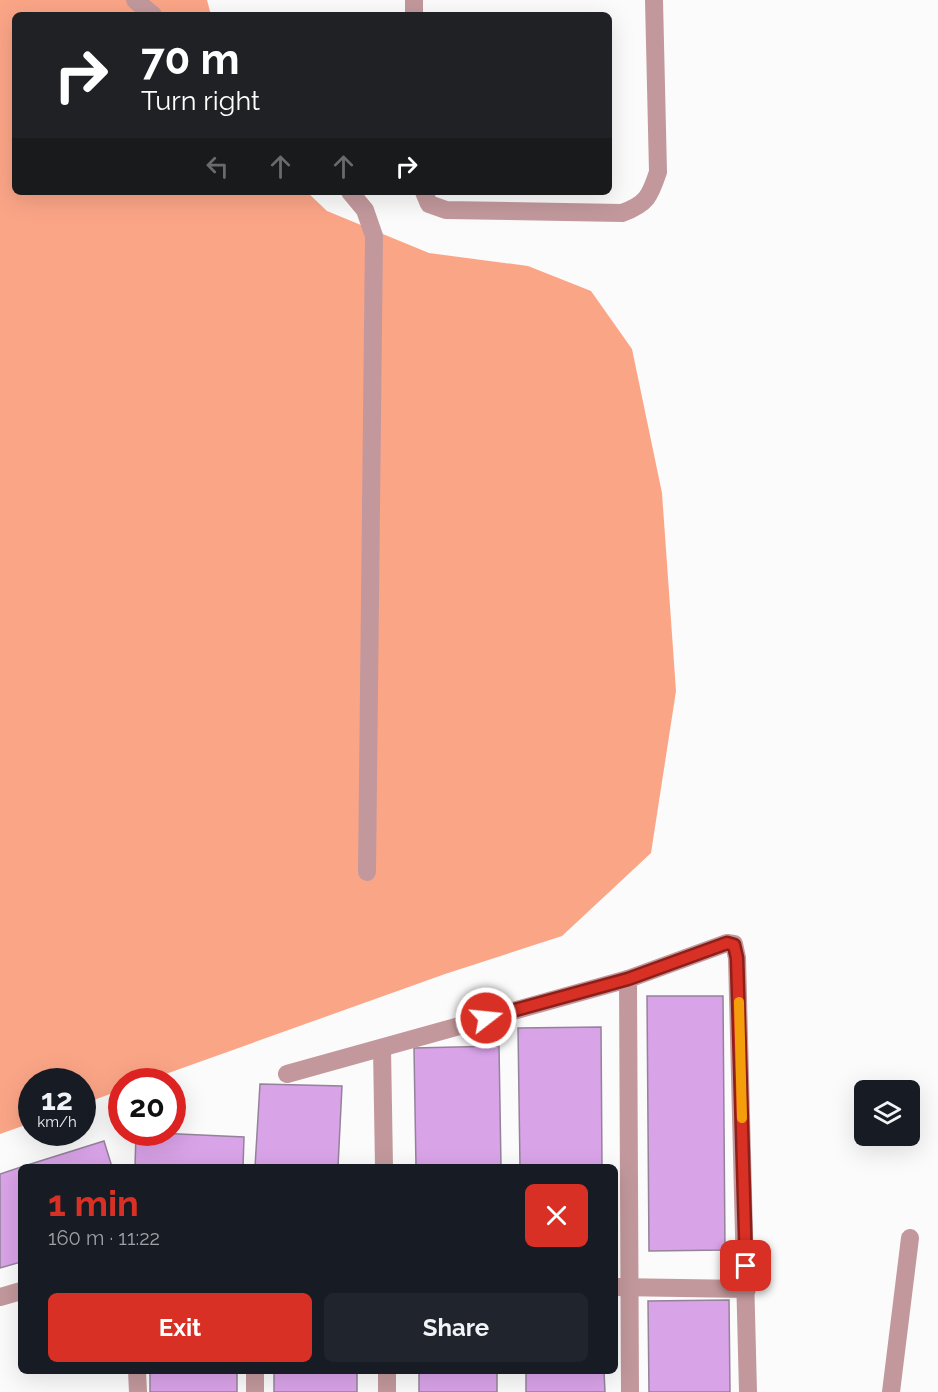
<!DOCTYPE html>
<meta charset="utf-8">
<style>
:root{--surface:#171b24;--page:#20242c;--text:#f1f3f6;--muted:#9ea1a6;--accent:#d93025}
body{margin:0;font-family:Raleway,sans-serif;background:var(--page);color:var(--text);height:100vh;display:flex;flex-direction:column;font-size:22px;white-space:nowrap}
*{box-sizing:border-box;margin:0}
p{font-size:20px;color:var(--muted)}
.icon{flex:none;width:33px;height:33px;fill:none;stroke:currentColor;stroke-width:2;stroke-linecap:round;stroke-linejoin:round}
.map{position:relative;flex:1;overflow:hidden}
.details{position:absolute;left:18px;top:1164px;width:600px;height:210px;display:flex;flex-direction:column;background:var(--surface);border-radius:9px;box-shadow:0 6px 24px #0002}
.details>*{flex:none}
.banner{position:absolute;left:12px;top:12px;width:600px;height:183px;border-radius:9px;box-shadow:0 6px 24px #0002;background:#202124;color:#fff;overflow:hidden}
.controls{position:absolute;left:854px;top:1080px;display:grid;gap:12px}
.controls a{display:grid;place-items:center;width:66px;height:66px;border-radius:9px;background:var(--surface);box-shadow:0 6px 24px #0002;font-size:30px}
.speed{position:absolute;left:18px;top:1068px;display:flex;gap:12px;font-size:30px;font-weight:700;text-align:center}
.speed>*{display:grid;place-content:center;width:78px;height:78px;border-radius:50%;background:var(--surface);box-shadow:0 6px 24px #0002;line-height:1}
.speed small{font-size:15px;font-weight:400}
.speed .limit{border:9px solid #d22;background:#fff;color:#111}
.pin{position:absolute;display:grid;place-items:center;width:51px;height:51px;color:#fff;margin:-26px;border-radius:12px;box-shadow:0 3px 9px #0006}
.me{position:absolute;width:66px;margin:-33px;rotate:74deg;stroke-linejoin:round;filter:drop-shadow(0 0 4px #0008)}
.turn{display:flex;align-items:center;gap:21px;height:126px;padding:0 30px;font-size:27px}
.turn .icon{width:78px;height:78px;stroke-width:2.5}
.turn b{display:block;font-size:42px;line-height:51px}
.lanes{display:flex;align-items:center;height:57px;padding:0 30px;background:#0003;justify-content:center;gap:30px;direction:ltr}
.lanes .off{opacity:.35}
.round{display:grid;place-items:center;flex:none;width:63px;height:63px;border-radius:9px;background:var(--page)}
.summary{display:flex;align-items:center;justify-content:space-between;height:102px;padding:0 30px}
h1{font-size:36px;font-weight:700;line-height:45px;color:var(--accent)}
.primary-button{display:flex;gap:12px;margin-top:auto;padding:12px 30px}
.primary-button a{flex:1;height:69px;border-radius:9px;background:var(--accent);color:#fff;font-size:24px;font-weight:700;line-height:69px;text-align:center}
.primary-button a+a{background:var(--page);color:var(--text)}
.map>svg:first-child{display:block}
.forest{fill:#fba587}
.building{fill:#d9a3e8;stroke:#94829a;stroke-width:1.5}
.lines{fill:none;stroke-linecap:round;stroke-linejoin:round}
.minor{stroke:#c2989c;stroke-width:18}
.route-casing{stroke:#8d1f18;stroke-width:15}
.route{stroke:#d93025;stroke-width:10}
.slow{stroke:#f59e0b;stroke-width:10}
</style>
<div class="map">
<svg width="938" height="1392" viewBox="0 0 938 1392">
<rect width="100%" height="100%" fill="#fbfbfb"/>
<!-- forest -->
<path class="forest" d="M 0,0 L 207,0 L 211,15 L 15,15 L 15,192 L 307,192 L 327,211 L 429,253 L 528,266 L 591,291 L 632,349 L 662,493 L 676,691 L 651,853 L 562,936 L 445,974 L 146,1081 L 122,1082 L 121,1090 L 83,1104 L 82,1082 L 32,1082 L 31,1123 L 0,1134 Z"/>
<!-- building -->
<g class="building">
<path d="M 647,996 L 723,996 L 725,1250 L 649,1251 Z"/>
<path d="M 601,1027 L 602,1167 L 520,1167 L 518,1028 Z"/>
<path d="M 499,1046 L 501,1167 L 416,1167 L 414,1048 Z"/>
<path d="M 260,1084 L 342,1086 L 338,1167 L 255,1167 Z"/>
<path d="M 136,1132 L 244,1137 L 243,1167 L 135,1167 Z"/>
<path d="M 104,1141 L 112,1167 L 21,1167 Z"/>
<path d="M 21,1167 L 21,1262 L 0,1268 L 0,1174 Z"/>
<path d="M 729,1300 L 730,1392 L 649,1392 L 648,1301 Z"/>
<rect x="150" y="1371" width="87" height="21"/>
<rect x="274" y="1371" width="83" height="21"/>
<rect x="419" y="1371" width="78" height="21"/>
<path d="M 526,1371 L 604,1371 L 605,1392 L 526,1392 Z"/>
</g>
<g class="lines">
<!-- minor -->
<g class="minor">
<path d="M 135,0 L 153,15"/>
<path d="M 414,15 L 414,0"/>
<path d="M 350,192 L 365,210 L 374,236 L 367,872"/>
<path d="M 424,192 L 429,204 L 446,210 L 622,213 C 647,204 650,196 658,172 L 654,0"/>
<path d="M 628,979 L 630,1392"/>
<path d="M 382,1048 L 384,1167"/>
<path d="M 287,1074 L 628,979 L 727,943 L 734,944 L 737,958 L 748,1392"/>
<path d="M 615,1287 L 747,1289"/>
<path d="M 0,1297 L 21,1291"/>
<path d="M 137,1371 L 138,1392"/>
<path d="M 255,1371 L 255,1392"/>
<path d="M 387,1371 L 387,1392"/>
<path d="M 891,1392 L 910,1238"/>
</g>
</g>
<g class="lines">
<!-- route casing -->
<g class="route-casing">
<path id="route" d="M 486,1018 L 628,979 L 727,943 L 734,945 L 737,958 L 746,1266"/>
</g>
<!-- route -->
<use href="#route" class="route"/>
<!-- slow -->
<path class="slow" d="M 739,1002 L 742,1118"/>
</g>
</svg>
<div class="controls">
<a><svg class="icon" aria-label="layers" viewBox="0 0 24 24"><path d="M12 4l9 5-9 5-9-5zM3 14l9 5 9-5"/></svg></a>
</div>
<div class="speed"><div>12<small>km/h</small></div><div class="limit">20</div></div>
<div class="pin" style="left:746px;top:1266px;background:#d93025"><svg class="icon" aria-label="arrive" viewBox="0 0 24 24"><path d="M6 21V4h12l-3 4 3 4H6"/></svg></div>
<svg class="me" style="left:486px;top:1018px" viewBox="-20 -20 40 40"><circle r="17" fill="#d93025" stroke="#fff" stroke-width="3"/><path d="M0-11L8 9 0 5-8 9z" fill="#fff"/></svg>
<div class="banner">
<div class="turn"><svg class="icon" aria-label="right" viewBox="0 0 24 24"><path d="M7 20v-9h11M14 6l5 5-5 5"/></svg><div><b>70 m</b>Turn right</div></div>
<div class="lanes"><svg class="icon off" aria-label="left" viewBox="0 0 24 24"><path d="M17 20v-9H6M10 6l-5 5 5 5"/></svg><svg class="icon off" aria-label="ahead" viewBox="0 0 24 24"><path d="M12 20V5M6 11l6-6 6 6"/></svg><svg class="icon off" aria-label="ahead" viewBox="0 0 24 24"><path d="M12 20V5M6 11l6-6 6 6"/></svg><svg class="icon" aria-label="right" viewBox="0 0 24 24"><path d="M7 20v-9h11M14 6l5 5-5 5"/></svg></div>
</div>
<section class="details">
<div class="summary"><div><h1>1 min</h1><p>160 m · 11:22</p></div><a class="round" style="background:#d93025;color:#fff"><svg class="icon" aria-label="close" viewBox="0 0 24 24"><path d="M6 6l12 12M18 6L6 18"/></svg></a></div>
<div class="primary-button"><a>Exit</a><a>Share</a></div>
</section>
</div>
